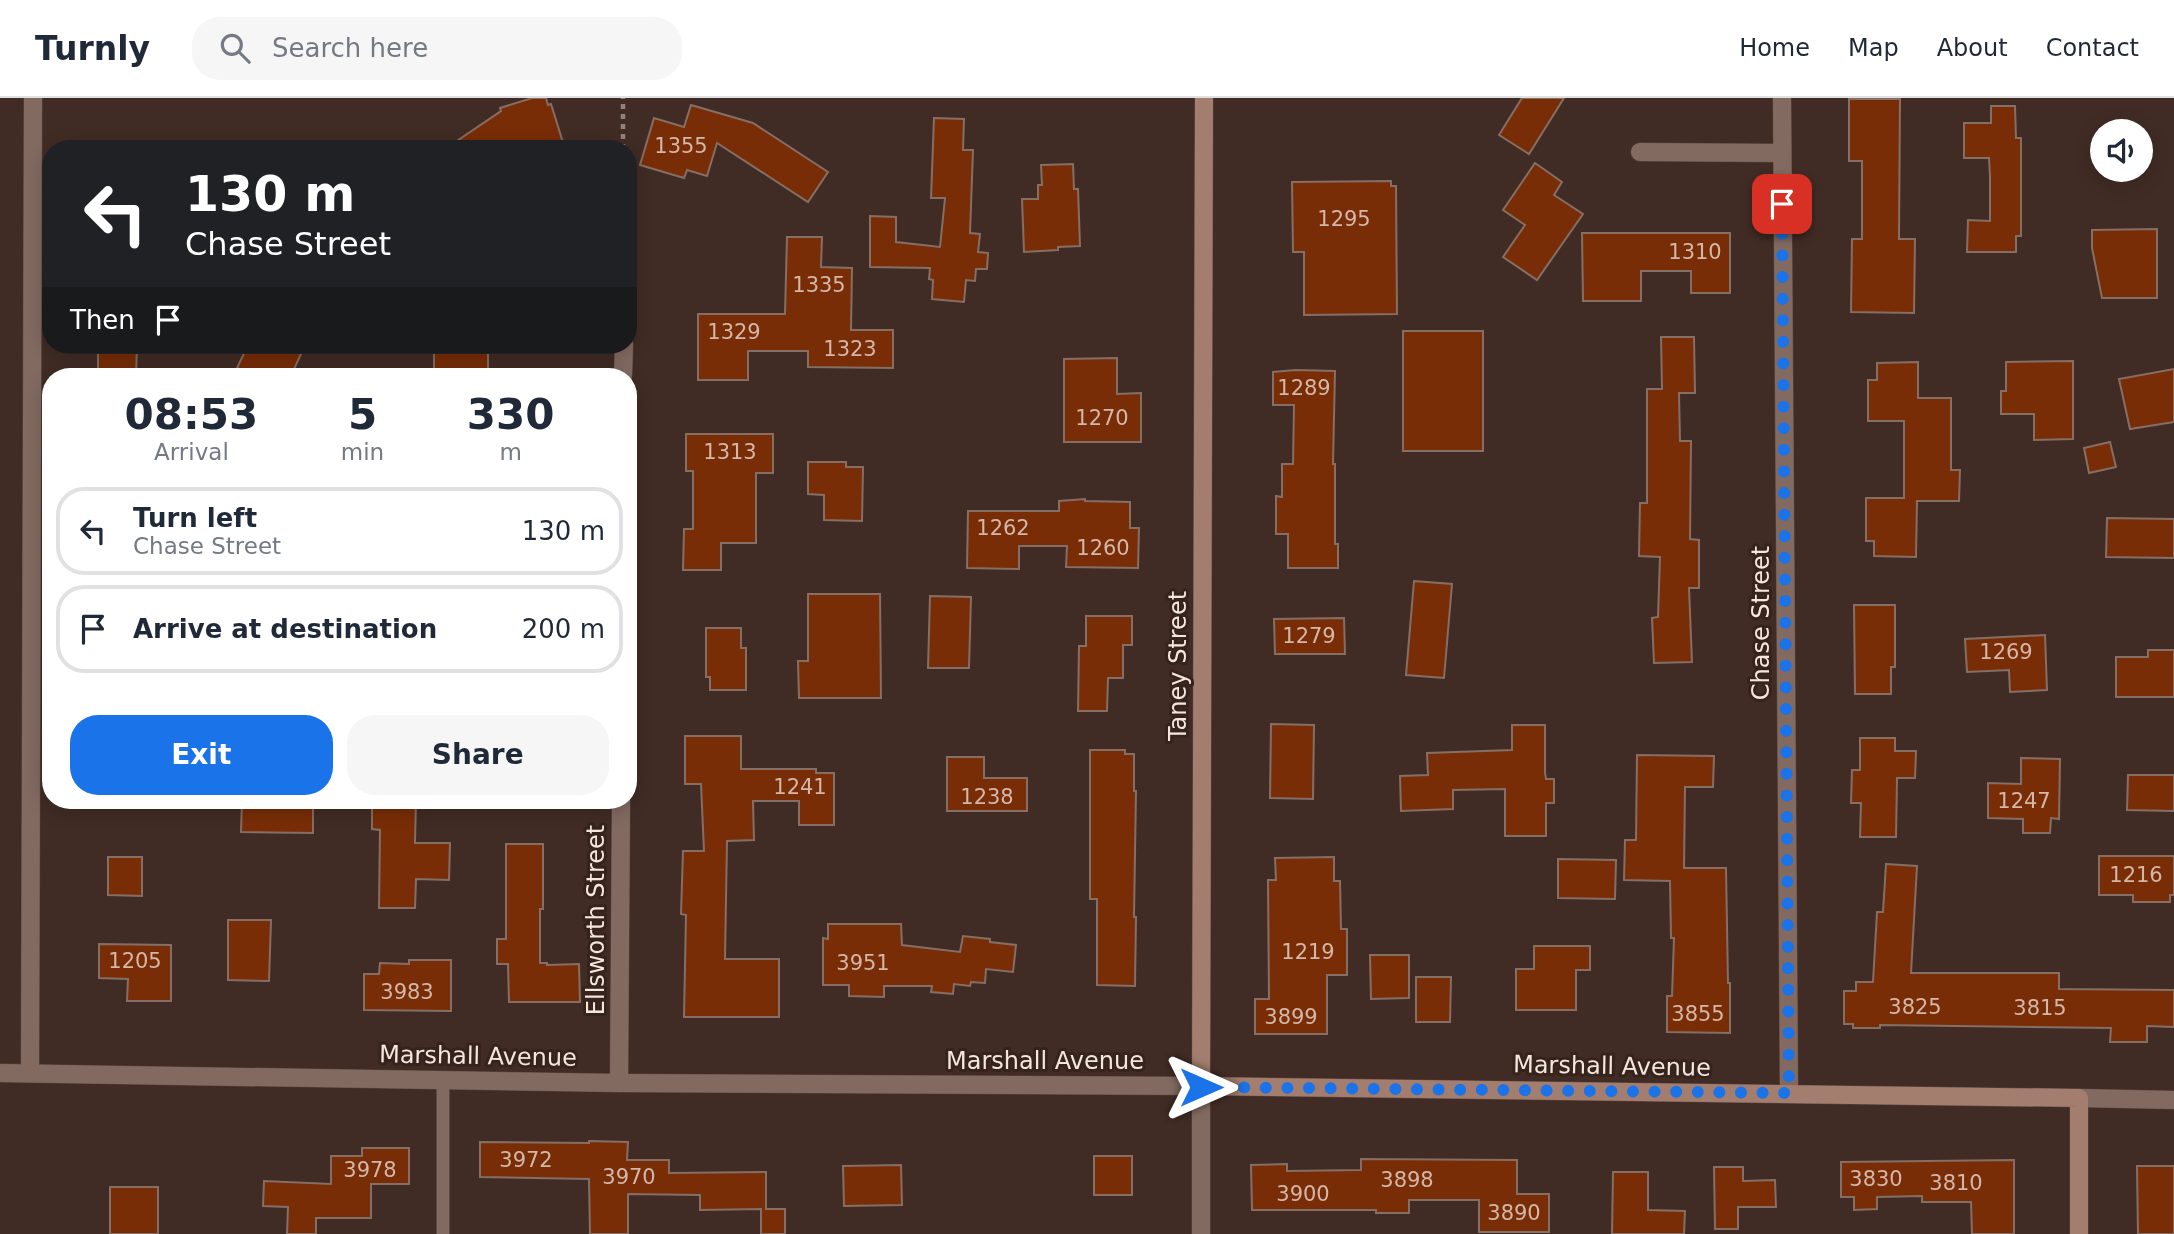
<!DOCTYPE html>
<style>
:root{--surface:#fff;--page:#f6f6f7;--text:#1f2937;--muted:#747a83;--line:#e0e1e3;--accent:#1a73e8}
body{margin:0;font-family:"DejaVu Sans",sans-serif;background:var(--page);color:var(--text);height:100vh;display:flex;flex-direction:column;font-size:26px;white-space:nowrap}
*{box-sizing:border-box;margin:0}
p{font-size:23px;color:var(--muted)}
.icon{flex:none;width:38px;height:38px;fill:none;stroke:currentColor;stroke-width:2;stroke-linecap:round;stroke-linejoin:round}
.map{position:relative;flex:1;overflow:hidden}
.side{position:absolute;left:42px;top:270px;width:595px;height:441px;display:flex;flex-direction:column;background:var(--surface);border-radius:28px;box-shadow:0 4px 18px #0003}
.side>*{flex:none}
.guide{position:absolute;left:42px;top:42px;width:595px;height:214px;border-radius:28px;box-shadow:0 4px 18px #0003;background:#202124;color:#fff;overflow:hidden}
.tools{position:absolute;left:2090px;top:21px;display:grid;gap:14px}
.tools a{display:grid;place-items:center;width:63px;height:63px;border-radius:50%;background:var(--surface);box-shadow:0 4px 18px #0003;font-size:35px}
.pin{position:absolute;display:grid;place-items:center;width:60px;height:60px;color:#fff;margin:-30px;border-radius:14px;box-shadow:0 4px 10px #0006}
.me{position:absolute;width:77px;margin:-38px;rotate:90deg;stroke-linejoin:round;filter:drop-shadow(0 0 5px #0008)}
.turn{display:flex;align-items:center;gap:24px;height:147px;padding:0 28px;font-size:32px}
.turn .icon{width:91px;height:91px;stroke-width:2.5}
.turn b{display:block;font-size:49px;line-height:60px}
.then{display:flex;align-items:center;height:66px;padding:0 28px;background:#0003;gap:14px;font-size:26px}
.eta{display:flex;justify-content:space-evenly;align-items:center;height:119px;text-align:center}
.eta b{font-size:42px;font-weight:600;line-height:49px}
.cta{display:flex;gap:14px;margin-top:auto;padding:14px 28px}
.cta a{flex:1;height:80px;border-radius:28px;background:var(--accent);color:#fff;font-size:28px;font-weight:600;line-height:80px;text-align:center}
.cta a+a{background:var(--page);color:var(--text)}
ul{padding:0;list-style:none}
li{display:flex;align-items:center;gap:21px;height:88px;margin:0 14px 10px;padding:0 14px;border:4px solid var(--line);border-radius:28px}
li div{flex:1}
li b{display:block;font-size:26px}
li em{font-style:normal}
header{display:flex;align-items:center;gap:42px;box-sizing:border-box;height:98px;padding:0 35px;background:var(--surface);border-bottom:2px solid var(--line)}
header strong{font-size:33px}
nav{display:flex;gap:38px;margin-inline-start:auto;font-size:24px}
.search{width:490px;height:63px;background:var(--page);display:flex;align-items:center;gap:18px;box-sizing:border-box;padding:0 24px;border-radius:28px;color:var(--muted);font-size:26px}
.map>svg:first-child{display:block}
.building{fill:#792d07;stroke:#856e64;stroke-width:2}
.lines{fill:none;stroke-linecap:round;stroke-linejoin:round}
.lane-casing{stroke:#5c4a44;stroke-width:14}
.street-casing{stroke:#5c4a44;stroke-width:19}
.secondary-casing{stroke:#5c4a44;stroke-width:19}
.path{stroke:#93827b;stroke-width:4.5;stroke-dasharray:5 5;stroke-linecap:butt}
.lane{stroke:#826a61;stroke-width:12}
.street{stroke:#826a61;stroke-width:18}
.secondary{stroke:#a37d6e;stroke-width:18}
.route{stroke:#1a73e8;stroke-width:12;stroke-dasharray:0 21.6}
.labels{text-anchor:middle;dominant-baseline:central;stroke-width:6;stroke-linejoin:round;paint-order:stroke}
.number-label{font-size:21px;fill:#d4b7a9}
.street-label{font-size:24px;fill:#f3e5df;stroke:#36231b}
</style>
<header>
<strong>Turnly</strong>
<div class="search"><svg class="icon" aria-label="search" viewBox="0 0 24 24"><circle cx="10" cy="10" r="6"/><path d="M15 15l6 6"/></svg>Search here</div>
<nav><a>Home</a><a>Map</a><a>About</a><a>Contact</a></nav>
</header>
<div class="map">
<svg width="2174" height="1136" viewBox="0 0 2174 1136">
<rect width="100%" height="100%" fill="#412c25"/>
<!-- building -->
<g class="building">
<path d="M 532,0 L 546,0 L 548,7 L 551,6 L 565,51 L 445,51 L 501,13 L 500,10 Z"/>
<path d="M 1522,0 L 1564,0 L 1529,56 L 1499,37 Z"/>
<path d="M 1849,1 L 1900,1 L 1899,141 L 1915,141 L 1914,215 L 1851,214 L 1852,141 L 1862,141 L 1862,63 L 1849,63 Z"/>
<path d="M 691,7 L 753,25 L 828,74 L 808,104 L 717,45 L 707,78 L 687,72 L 684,80 L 640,67 L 654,20 L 684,29 Z"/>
<path d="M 1991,8 L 2015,8 L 2016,40 L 2021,40 L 2021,138 L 2016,138 L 2016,154 L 1967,154 L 1968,122 L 1990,123 L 1990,78 L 1989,60 L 1964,60 L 1964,25 L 1991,25 Z"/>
<path d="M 934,20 L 964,21 L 963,52 L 973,52 L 970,135 L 980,136 L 978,154 L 988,155 L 987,171 L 976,171 L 975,183 L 966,182 L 964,204 L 932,201 L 933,182 L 929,181 L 930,170 L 870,169 L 870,118 L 896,119 L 896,144 L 940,149 L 945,100 L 931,100 Z"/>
<path d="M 1535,65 L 1562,84 L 1554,97 L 1583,116 L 1537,182 L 1503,159 L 1525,127 L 1503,112 Z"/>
<path d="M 1073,66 L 1074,91 L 1078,91 L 1080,148 L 1058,149 L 1058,152 L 1024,154 L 1022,101 L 1038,101 L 1038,87 L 1042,87 L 1041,67 Z"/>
<path d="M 1391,83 L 1391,88 L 1396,88 L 1397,216 L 1304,217 L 1304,154 L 1293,154 L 1292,84 Z"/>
<path d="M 2157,131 L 2157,200 L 2102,200 L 2092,150 L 2092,132 Z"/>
<path d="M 1582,135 L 1730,135 L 1730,195 L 1691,195 L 1691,173 L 1641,173 L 1641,203 L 1583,203 Z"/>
<path d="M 787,139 L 822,139 L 821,169 L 852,170 L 851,232 L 893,232 L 893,270 L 808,269 L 808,253 L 748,253 L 748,282 L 698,282 L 698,216 L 785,216 Z"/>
<rect x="1403" y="233" width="80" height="120"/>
<path d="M 1661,239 L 1694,239 L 1695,295 L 1679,295 L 1680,343 L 1691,343 L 1690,441 L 1699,442 L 1699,490 L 1689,490 L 1692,564 L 1654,565 L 1652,520 L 1658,519 L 1660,459 L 1639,458 L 1640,405 L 1647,405 L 1647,291 L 1662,291 Z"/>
<path d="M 98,247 L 137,247 L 136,278 L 98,278 Z"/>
<path d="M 248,247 L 305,247 L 291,278 L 256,278 L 237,270 Z"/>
<rect x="434" y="247" width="54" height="31"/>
<path d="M 1117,260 L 1117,296 L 1141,295 L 1141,344 L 1064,344 L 1064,261 Z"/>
<path d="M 2073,263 L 2073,341 L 2034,342 L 2034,316 L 2001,316 L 2001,293 L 2006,293 L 2006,264 Z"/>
<path d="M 1918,264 L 1918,300 L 1951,300 L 1951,372 L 1960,372 L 1959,403 L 1917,403 L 1916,459 L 1874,458 L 1874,443 L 1866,443 L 1866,400 L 1904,400 L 1904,323 L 1868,323 L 1868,282 L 1877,282 L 1877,265 Z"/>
<path d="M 2174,271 L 2174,324 L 2130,331 L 2119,281 Z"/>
<path d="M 1296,272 L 1335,273 L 1333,366 L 1335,366 L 1335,446 L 1338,446 L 1338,470 L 1288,470 L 1288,436 L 1276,436 L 1276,398 L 1282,399 L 1282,366 L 1293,366 L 1294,307 L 1273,307 L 1273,274 Z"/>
<path d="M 686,336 L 773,336 L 773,375 L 756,375 L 756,445 L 721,445 L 721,472 L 683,472 L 684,431 L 693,431 L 693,373 L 686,373 Z"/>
<path d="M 2110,344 L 2116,369 L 2089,375 L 2084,350 Z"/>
<path d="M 808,364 L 846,364 L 846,369 L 863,369 L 862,423 L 824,422 L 824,397 L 808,396 Z"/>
<path d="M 1085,401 L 1085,403 L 1130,404 L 1130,430 L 1139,430 L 1138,470 L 1066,469 L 1067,448 L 1019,448 L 1019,471 L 967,470 L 968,413 L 1059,413 L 1059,403 Z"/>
<path d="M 2107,420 L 2174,421 L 2174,460 L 2106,459 Z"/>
<path d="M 1414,483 L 1452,486 L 1444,580 L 1406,577 Z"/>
<path d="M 808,496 L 880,496 L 881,600 L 799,600 L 798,563 L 808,563 Z"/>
<path d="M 930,498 L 971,499 L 969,570 L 928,570 Z"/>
<path d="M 1854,507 L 1895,507 L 1895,569 L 1891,569 L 1891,596 L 1855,596 Z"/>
<path d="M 1086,518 L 1132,518 L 1132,547 L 1123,547 L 1123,580 L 1108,580 L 1107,613 L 1078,613 L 1079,548 L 1086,548 Z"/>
<path d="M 1344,520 L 1345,556 L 1275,556 L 1274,521 Z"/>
<path d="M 706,530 L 741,530 L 741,550 L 746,550 L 746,592 L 710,592 L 710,579 L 706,579 Z"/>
<path d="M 2045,537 L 2047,592 L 2010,594 L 2009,572 L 1967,574 L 1965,541 Z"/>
<path d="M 2148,552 L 2174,552 L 2174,599 L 2116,599 L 2116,559 L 2148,559 Z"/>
<path d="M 1271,626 L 1314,627 L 1313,701 L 1270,700 Z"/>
<path d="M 1512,627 L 1545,627 L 1545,675 L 1546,681 L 1554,681 L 1554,705 L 1546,705 L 1546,738 L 1505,738 L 1505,691 L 1453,692 L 1453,711 L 1401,713 L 1400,678 L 1428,677 L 1427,655 L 1512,652 Z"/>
<path d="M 685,638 L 741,638 L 741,671 L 816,671 L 816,675 L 834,675 L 834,727 L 799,727 L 799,703 L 753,703 L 754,742 L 727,743 L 725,861 L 779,861 L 779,919 L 684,919 L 686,817 L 681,816 L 683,753 L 704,753 L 701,686 L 685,686 Z"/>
<path d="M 1860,640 L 1895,640 L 1895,653 L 1916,653 L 1915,680 L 1897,680 L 1896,739 L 1860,739 L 1861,705 L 1851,705 L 1852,672 L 1860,672 Z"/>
<path d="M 1090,652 L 1125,652 L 1125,656 L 1134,656 L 1134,693 L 1136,693 L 1134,819 L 1136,819 L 1135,888 L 1097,887 L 1097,801 L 1090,801 Z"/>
<path d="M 1637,657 L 1714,658 L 1713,689 L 1685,689 L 1684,770 L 1726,770 L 1728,885 L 1730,885 L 1730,935 L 1667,934 L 1667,898 L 1672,898 L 1674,840 L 1671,840 L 1670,783 L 1624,782 L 1625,742 L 1636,742 Z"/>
<path d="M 947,659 L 984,659 L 984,680 L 1027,680 L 1027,713 L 947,713 Z"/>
<path d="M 2021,660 L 2060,661 L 2059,721 L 2051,720 L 2050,735 L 2023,735 L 2023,721 L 1988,720 L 1988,685 L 2021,686 Z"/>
<path d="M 2128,677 L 2174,677 L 2174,713 L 2127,712 Z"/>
<path d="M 242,702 L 313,702 L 313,735 L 241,734 Z"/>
<path d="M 372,702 L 416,702 L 415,745 L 450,745 L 449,782 L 416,781 L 415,810 L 379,810 L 380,732 L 372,731 Z"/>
<path d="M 506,746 L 543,746 L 543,811 L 540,811 L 540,865 L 547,865 L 547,867 L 579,866 L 580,904 L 509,904 L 508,866 L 497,866 L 497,841 L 506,841 Z"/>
<path d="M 2099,758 L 2174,758 L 2174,797 L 2170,797 L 2170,804 L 2133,804 L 2133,797 L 2099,797 Z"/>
<path d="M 108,759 L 142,759 L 142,798 L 108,797 Z"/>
<path d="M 1334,759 L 1334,783 L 1340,783 L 1341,831 L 1347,831 L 1347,877 L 1327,877 L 1327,936 L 1255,936 L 1255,901 L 1269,901 L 1268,782 L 1276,782 L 1275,760 Z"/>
<path d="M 1558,761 L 1616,762 L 1615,801 L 1558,800 Z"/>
<path d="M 1886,766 L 1917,768 L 1911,875 L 2059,875 L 2059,891 L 2174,892 L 2174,929 L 2147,928 L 2147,944 L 2110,944 L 2111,930 L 1880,927 L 1880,930 L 1853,930 L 1853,926 L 1844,926 L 1844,893 L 1856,893 L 1856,884 L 1873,884 L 1877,814 L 1883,814 Z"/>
<path d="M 228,822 L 271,822 L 269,883 L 228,882 Z"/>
<path d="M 828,826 L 901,826 L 902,847 L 960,854 L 963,838 L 990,841 L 990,844 L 1016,847 L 1013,874 L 986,871 L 985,885 L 971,884 L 970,888 L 954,886 L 953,896 L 931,894 L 932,888 L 884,888 L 884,899 L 849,898 L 849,887 L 823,887 L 823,840 L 828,841 Z"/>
<path d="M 99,846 L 171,847 L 171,903 L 127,903 L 128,881 L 99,880 Z"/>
<path d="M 1534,848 L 1590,848 L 1590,872 L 1576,872 L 1576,912 L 1516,912 L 1516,871 L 1534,871 Z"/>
<path d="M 1370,857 L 1409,857 L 1409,900 L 1371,901 Z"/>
<path d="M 409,862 L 451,862 L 451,913 L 364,912 L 364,876 L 379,876 L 380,865 L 409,866 Z"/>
<path d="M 1416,879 L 1451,879 L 1450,924 L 1416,924 Z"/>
<path d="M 589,1043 L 628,1044 L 627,1062 L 669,1062 L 669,1075 L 766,1074 L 766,1111 L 785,1111 L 785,1136 L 761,1136 L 761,1111 L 700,1112 L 700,1097 L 628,1096 L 628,1136 L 590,1136 L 589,1081 L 480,1079 L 480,1044 L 589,1045 Z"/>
<path d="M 362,1050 L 409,1050 L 409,1086 L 371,1086 L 371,1120 L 316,1120 L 316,1136 L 287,1136 L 288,1109 L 263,1108 L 264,1083 L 331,1086 L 331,1058 L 362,1058 Z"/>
<rect x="1094" y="1058" width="38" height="39"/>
<path d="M 1361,1061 L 1517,1062 L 1517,1096 L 1549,1096 L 1549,1134 L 1479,1134 L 1479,1102 L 1409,1102 L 1409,1115 L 1376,1115 L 1376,1112 L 1252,1112 L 1251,1067 L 1287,1066 L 1287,1073 L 1361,1072 Z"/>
<path d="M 2014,1062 L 2014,1136 L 1972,1136 L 1971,1104 L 1922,1104 L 1922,1098 L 1877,1099 L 1877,1111 L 1854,1112 L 1854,1099 L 1841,1099 L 1841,1064 Z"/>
<path d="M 901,1067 L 902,1107 L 844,1108 L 843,1068 Z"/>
<path d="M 2137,1068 L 2174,1068 L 2174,1136 L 2138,1136 Z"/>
<path d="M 1714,1069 L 1743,1069 L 1743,1083 L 1775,1082 L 1776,1109 L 1738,1109 L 1738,1131 L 1715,1131 Z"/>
<path d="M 1613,1074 L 1648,1074 L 1648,1112 L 1685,1113 L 1684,1136 L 1612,1136 Z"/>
<rect x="110" y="1089" width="48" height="47"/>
</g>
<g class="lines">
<!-- lane casing -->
<g class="lane-casing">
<path id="lane" d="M 443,982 L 443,1136"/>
</g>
<!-- street casing -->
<g class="street-casing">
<g id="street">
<path d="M 1782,0 L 1789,995"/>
<path d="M 1640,54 L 1782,55"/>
<path d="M 623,278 L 624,247"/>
<path d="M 0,975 L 619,985 L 1201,988 L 1201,1136"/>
<path d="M 30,975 L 33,0"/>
<path d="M 619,985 L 621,702"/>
<path d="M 2079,1000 L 2174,1002"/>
</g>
</g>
<!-- secondary casing -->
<g class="secondary-casing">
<path id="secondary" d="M 1204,0 L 1201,988 L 2079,1000 L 2079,1136"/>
</g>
<!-- path -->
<path class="path" d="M 623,51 L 623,0"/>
<!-- lane -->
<use href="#lane" class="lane"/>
<!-- street -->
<use href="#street" class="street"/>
<!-- secondary -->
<use href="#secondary" class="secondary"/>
</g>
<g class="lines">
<!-- route -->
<path class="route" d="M 1201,989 L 1789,995 L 1782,106"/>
</g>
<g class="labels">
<!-- number labels -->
<g class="number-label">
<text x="681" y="48">1355</text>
<text x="1344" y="121">1295</text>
<text x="1695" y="154">1310</text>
<text x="819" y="187">1335</text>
<text x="734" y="234">1329</text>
<text x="850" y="251">1323</text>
<text x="1304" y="290">1289</text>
<text x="1102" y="320">1270</text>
<text x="730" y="354">1313</text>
<text x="1003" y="430">1262</text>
<text x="1103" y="450">1260</text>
<text x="1309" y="538">1279</text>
<text x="2006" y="554">1269</text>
<text x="800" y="689">1241</text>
<text x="987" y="699">1238</text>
<text x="2024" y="703">1247</text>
<text x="2136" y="777">1216</text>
<text x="1308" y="854">1219</text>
<text x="135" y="863">1205</text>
<text x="863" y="865">3951</text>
<text x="407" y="894">3983</text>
<text x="1915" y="909">3825</text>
<text x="2040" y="910">3815</text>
<text x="1698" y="916">3855</text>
<text x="1291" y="919">3899</text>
<text x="526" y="1062">3972</text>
<text x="370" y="1072">3978</text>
<text x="629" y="1079">3970</text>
<text x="1876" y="1081">3830</text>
<text x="1407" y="1082">3898</text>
<text x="1956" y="1085">3810</text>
<text x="1303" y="1096">3900</text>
<text x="1514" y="1115">3890</text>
</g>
<!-- street labels -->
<g class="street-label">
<text transform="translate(1761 525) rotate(-90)">Chase Street</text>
<text transform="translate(1178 568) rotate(-90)">Taney Street</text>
<text transform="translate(596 822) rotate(-90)">Ellsworth Street</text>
<text transform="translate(478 958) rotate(1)">Marshall Avenue</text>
<text x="1045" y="963">Marshall Avenue</text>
<text transform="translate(1612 968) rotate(1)">Marshall Avenue</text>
</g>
</g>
</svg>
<div class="tools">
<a><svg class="icon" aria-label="sound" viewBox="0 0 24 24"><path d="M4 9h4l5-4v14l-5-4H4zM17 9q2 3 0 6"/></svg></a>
</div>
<div class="pin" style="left:1782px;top:106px;background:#d93025"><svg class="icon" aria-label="arrive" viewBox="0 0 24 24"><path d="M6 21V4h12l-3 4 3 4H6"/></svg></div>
<svg class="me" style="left:1201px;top:989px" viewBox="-20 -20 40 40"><path d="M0-17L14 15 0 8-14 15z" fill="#1a73e8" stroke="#fff" stroke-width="4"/></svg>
<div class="guide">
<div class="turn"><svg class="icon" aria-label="left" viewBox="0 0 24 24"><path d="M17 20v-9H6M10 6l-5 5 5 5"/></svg><div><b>130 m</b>Chase Street</div></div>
<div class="then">Then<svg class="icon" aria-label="arrive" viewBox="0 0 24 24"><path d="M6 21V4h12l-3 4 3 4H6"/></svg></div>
</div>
<section class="side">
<div class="eta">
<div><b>08:53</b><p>Arrival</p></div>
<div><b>5</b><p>min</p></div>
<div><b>330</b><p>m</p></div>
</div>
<ul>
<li><svg class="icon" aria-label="left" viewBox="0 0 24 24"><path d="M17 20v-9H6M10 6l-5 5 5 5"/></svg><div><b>Turn left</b><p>Chase Street</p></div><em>130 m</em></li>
<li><svg class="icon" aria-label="arrive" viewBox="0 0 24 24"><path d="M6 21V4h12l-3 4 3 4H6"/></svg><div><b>Arrive at destination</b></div><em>200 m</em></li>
</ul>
<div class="cta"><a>Exit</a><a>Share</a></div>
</section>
</div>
